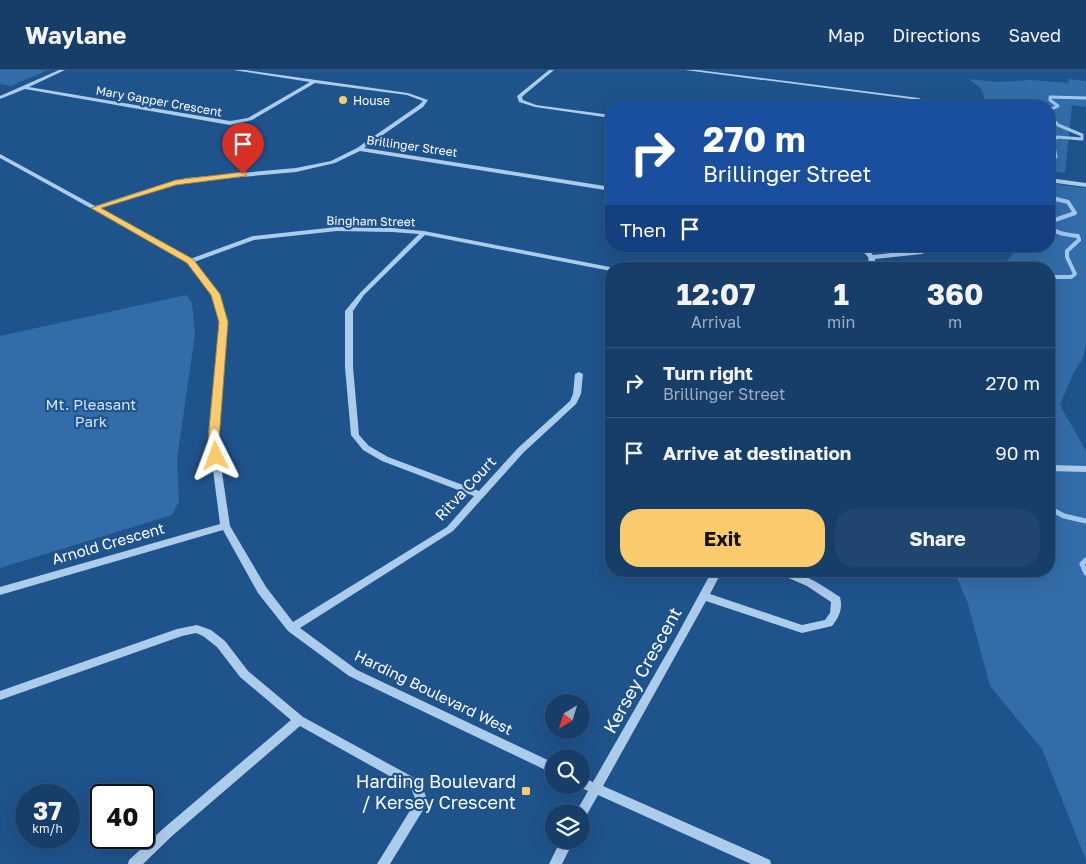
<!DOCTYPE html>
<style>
:root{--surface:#173e69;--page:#20456f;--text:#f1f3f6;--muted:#9eaec0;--line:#36577d;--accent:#facb6c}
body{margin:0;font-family:"Golos Text",sans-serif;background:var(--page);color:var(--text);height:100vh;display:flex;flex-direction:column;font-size:19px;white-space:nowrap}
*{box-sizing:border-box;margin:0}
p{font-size:16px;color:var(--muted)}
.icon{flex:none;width:28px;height:28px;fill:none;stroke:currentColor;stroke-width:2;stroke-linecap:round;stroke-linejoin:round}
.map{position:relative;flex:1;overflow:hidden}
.sheet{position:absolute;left:605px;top:192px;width:450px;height:315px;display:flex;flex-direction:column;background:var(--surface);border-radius:20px;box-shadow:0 5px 20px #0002,0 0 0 1px var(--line)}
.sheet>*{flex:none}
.top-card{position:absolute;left:605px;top:30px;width:450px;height:152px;border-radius:20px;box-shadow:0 5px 20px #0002,0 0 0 1px var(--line);background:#1a4fa0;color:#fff;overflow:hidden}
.needle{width:32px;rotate:218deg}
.buttons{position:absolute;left:545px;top:624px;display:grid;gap:10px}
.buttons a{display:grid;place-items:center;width:45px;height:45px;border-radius:50%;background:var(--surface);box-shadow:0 5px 20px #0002,0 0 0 1px var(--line);font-size:25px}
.speed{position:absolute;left:15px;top:714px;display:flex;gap:10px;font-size:25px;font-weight:700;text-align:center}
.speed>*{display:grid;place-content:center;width:65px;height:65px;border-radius:50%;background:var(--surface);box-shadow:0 5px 20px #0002,0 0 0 1px var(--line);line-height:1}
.speed small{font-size:12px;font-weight:400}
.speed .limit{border:2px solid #111;border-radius:8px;background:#fff;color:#111}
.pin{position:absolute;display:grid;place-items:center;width:42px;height:42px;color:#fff;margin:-51px -21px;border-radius:50% 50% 50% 0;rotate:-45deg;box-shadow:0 0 5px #0007}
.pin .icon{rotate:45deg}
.me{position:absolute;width:55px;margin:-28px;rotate:357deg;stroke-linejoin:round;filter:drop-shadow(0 0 4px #0008)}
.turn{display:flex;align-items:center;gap:18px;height:105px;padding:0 15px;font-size:22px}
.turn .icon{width:65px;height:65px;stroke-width:2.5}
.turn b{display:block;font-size:35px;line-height:42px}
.then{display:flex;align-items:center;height:48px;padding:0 15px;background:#0003;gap:10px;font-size:19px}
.eta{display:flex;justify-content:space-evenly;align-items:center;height:85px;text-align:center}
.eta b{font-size:30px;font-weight:700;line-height:35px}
.action{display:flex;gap:10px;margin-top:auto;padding:10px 15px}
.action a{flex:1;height:58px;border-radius:20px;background:var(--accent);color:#111;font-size:20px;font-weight:700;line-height:58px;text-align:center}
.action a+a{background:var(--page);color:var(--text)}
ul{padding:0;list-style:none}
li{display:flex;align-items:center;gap:15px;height:70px;padding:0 15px;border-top:1px solid var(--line)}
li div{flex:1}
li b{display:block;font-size:19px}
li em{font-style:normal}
header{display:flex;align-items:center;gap:30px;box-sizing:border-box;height:70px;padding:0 25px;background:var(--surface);border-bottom:1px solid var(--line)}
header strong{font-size:24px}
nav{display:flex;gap:28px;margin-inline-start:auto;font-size:18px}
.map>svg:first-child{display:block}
.green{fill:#336da9}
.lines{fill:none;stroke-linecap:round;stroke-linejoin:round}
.stream-far2{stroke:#a0c7ed;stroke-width:3}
.stream-far1{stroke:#a0c7ed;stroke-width:4}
.stream{stroke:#a0c7ed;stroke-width:5}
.minor{fill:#acccec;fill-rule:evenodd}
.route{fill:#facb6c;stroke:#a28446}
.poi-dot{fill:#facb6c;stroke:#1f538c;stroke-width:2}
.labels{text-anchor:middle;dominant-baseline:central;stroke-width:4.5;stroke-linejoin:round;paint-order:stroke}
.far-poi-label{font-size:12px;fill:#fff;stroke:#1f538c;text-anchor:start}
.far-street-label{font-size:12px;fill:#fff;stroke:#1f538c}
.park-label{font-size:15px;fill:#d1e5f9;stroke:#1f538c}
.street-label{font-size:15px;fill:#fff;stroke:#1f538c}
.near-street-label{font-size:18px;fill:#fff;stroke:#1f538c}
.near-poi-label{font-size:18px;fill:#fff;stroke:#1f538c;text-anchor:end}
</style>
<header>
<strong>Waylane</strong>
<nav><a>Map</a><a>Directions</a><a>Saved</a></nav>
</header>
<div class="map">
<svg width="1086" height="794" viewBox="0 0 1086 794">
<rect width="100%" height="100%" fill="#1f538c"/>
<!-- green -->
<g class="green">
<path d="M 0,0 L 48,0 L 11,16 L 0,14 Z"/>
<path d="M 968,9 L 998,12 L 1031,10 L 1068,13 L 1069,9 L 1086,11 L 1086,37 L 1072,35 L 1065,103 L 1049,101 L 1049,36 L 984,36 C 986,20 980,17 968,9 Z"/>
<path d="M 1049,113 L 1086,118 L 1086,273 L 1083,288 L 1073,304 L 1060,335 L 1086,381 L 1086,790 L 1042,679 L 990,616 L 968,534 L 954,501 L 1049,501 L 1049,199 L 999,199 L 1014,183 L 1015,176 L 1049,176 Z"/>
<path d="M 186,225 L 192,233 L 195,264 L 177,389 L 179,431 L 172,445 L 0,498 L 0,266 Z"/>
</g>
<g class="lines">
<!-- stream-far2 -->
<g class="stream-far2">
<path d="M 1049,40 L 1058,36 L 1050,30 L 1050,27 L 1086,28"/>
<path d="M 1049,45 L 1058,55 L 1082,65 L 1082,69 L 1057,67 L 1053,71 L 1056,87 L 1049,91"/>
<path d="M 1049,123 L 1052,129 L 1056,130"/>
</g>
<!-- stream-far1 -->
<path class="stream-far1" d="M 1049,207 L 1071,207 L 1075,204 L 1067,187 L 1067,181 L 1079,170 L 1078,166 C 1066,164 1053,165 1049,152 L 1075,143 L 1068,132 L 1052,128"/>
<!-- stream -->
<g class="stream">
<path d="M 1049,438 L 1064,446 L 1086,451"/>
<path d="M 1086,490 L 1082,494 L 1086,503"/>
</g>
<!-- minor -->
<g class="minor">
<path d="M 59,0 L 65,0 L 29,17 L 230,51 L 248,48 L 310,12 L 233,0 L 245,0 L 408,23 L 428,30 L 423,37 L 364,78 L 611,117 L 611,121 L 360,81 L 335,93 L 296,102 L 186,112 L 167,116 L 99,139 L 190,189 L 253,166 L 337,157 L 392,158 L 424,161 L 615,198 L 616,199 L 611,199 L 611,201 L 425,165 L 364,225 L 353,241 L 353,297 L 359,365 L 369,376 L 388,387 L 479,421 L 518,378 L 570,331 L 573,324 L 575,304 L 579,302 L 583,304 L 581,324 L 576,334 L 524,382 L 453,461 L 300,558 L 357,600 L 554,693 L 554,704 L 349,606 L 288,561 L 258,523 L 223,460 L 0,525 L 0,517 L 220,454 L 209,369 L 220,252 L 212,224 L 188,192 L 0,88 L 0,84 L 95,136 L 163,114 L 186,108 L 296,98 L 331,91 L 357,78 L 419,35 L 423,31 L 407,25 L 315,13 L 252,50 L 230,55 L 25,19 L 0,29 L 0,26 ZM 337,161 L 392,162 L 419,164 L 360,223 L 345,241 L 345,297 L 351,365 L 363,380 L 382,391 L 474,426 L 447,457 L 293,552 L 266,517 L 230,456 L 217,369 L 228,252 L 218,224 L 194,192 L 254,170 Z"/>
<path d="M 549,0 L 554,0 L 524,25 L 522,27 L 523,30 L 536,35 L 611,45 L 611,48 L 535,37 L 519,32 L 517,26 Z"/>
<path d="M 685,0 L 698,0 L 919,28 L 921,29 L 919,30 Z"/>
<path d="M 1049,108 L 1086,113 L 1086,117 L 1049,112 Z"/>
<path d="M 858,176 L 865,176 L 873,185 L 920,180 L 922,176 L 928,176 L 924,183 L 922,184 L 875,189 L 876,199 L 870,199 L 868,187 Z"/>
<path d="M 1049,395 L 1086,396 L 1086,402 L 1049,401 Z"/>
<path d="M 712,501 L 722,501 L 710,524 L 802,555 L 825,550 L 830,543 L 831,532 L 807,516 L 777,503 L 775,501 C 803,501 818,513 840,527 C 843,539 839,547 832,556 L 802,563 L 706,531 L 603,716 L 770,790 L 771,794 L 751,794 L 598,725 L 585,748 L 581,749 L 581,742 L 576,742 L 588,721 L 576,715 L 581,715 L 581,707 L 593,712 L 675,569 Z"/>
<path d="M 197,555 L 211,560 L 225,571 L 248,601 L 303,647 L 420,711 L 428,732 L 390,794 L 377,794 L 416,731 L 411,718 L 300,656 L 172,766 L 143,794 L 128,794 L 129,790 L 164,758 L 291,650 L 240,607 L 217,577 L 203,566 L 196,563 L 182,566 L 0,630 L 0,621 L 177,559 Z"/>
<path d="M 561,770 L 574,770 L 562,794 L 549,794 Z"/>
</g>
</g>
<!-- route -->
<path class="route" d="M 243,102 L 246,102 L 246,106 L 176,115 L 101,138 L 193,189 L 220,224 L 228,252 L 219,370 L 221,386 L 216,389 L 210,386 L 208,370 L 219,252 L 211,225 L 187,193 L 91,138 L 176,110 Z"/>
<!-- markers -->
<g class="poi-dot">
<circle cx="343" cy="30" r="5"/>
<rect x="521" y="716" width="10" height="10" rx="2.5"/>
</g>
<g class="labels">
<!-- far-poi labels -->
<g class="far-poi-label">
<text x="353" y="30">House</text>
</g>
<!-- far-street labels -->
<g class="far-street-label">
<text transform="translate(159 31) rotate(10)">Mary Gapper Crescent</text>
<text transform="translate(412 76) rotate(8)">Brillinger Street</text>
<text transform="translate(371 151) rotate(1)">Bingham Street</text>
</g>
<!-- park labels -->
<g class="park-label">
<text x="91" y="334">Mt. Pleasant<tspan x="91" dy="17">Park</tspan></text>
</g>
<!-- street labels -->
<g class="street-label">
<text transform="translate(465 418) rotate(-47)">Ritva Court</text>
<text transform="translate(108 473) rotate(-16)">Arnold Crescent</text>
<text transform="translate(434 622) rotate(26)">Harding Boulevard West</text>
</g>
<!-- near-street labels -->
<g class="near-street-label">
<text transform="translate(642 600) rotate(-61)">Kersey Crescent</text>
</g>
<!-- near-poi labels -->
<g class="near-poi-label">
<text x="516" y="711">Harding Boulevard<tspan x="516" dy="21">/ Kersey Crescent</tspan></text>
</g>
</g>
</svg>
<div class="buttons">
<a><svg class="needle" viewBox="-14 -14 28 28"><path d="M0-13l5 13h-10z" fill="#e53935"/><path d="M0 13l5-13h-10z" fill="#9eaec0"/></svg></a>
<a><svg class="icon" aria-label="search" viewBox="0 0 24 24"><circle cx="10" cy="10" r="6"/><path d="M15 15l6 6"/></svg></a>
<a><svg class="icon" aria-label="layers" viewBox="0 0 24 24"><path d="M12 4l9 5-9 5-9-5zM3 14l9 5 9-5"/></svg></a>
</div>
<div class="speed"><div>37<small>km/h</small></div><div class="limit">40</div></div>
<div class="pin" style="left:243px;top:104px;background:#d93025"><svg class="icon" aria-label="arrive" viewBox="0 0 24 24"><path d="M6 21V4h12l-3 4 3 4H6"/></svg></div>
<svg class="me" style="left:216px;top:386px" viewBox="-20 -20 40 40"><path d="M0-17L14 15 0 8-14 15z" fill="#facb6c" stroke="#fff" stroke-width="4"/></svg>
<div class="top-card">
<div class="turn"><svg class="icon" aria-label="right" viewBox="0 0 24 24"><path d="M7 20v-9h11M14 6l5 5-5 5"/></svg><div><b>270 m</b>Brillinger Street</div></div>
<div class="then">Then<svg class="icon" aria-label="arrive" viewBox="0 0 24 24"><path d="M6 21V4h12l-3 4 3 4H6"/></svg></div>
</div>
<section class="sheet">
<div class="eta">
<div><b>12:07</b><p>Arrival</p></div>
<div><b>1</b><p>min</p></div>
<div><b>360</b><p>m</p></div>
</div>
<ul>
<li><svg class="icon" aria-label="right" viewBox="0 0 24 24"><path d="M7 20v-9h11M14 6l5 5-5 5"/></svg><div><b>Turn right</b><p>Brillinger Street</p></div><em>270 m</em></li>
<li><svg class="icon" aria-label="arrive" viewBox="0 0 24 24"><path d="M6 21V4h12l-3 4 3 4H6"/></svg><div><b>Arrive at destination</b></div><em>90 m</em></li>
</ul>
<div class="action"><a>Exit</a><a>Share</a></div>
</section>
</div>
